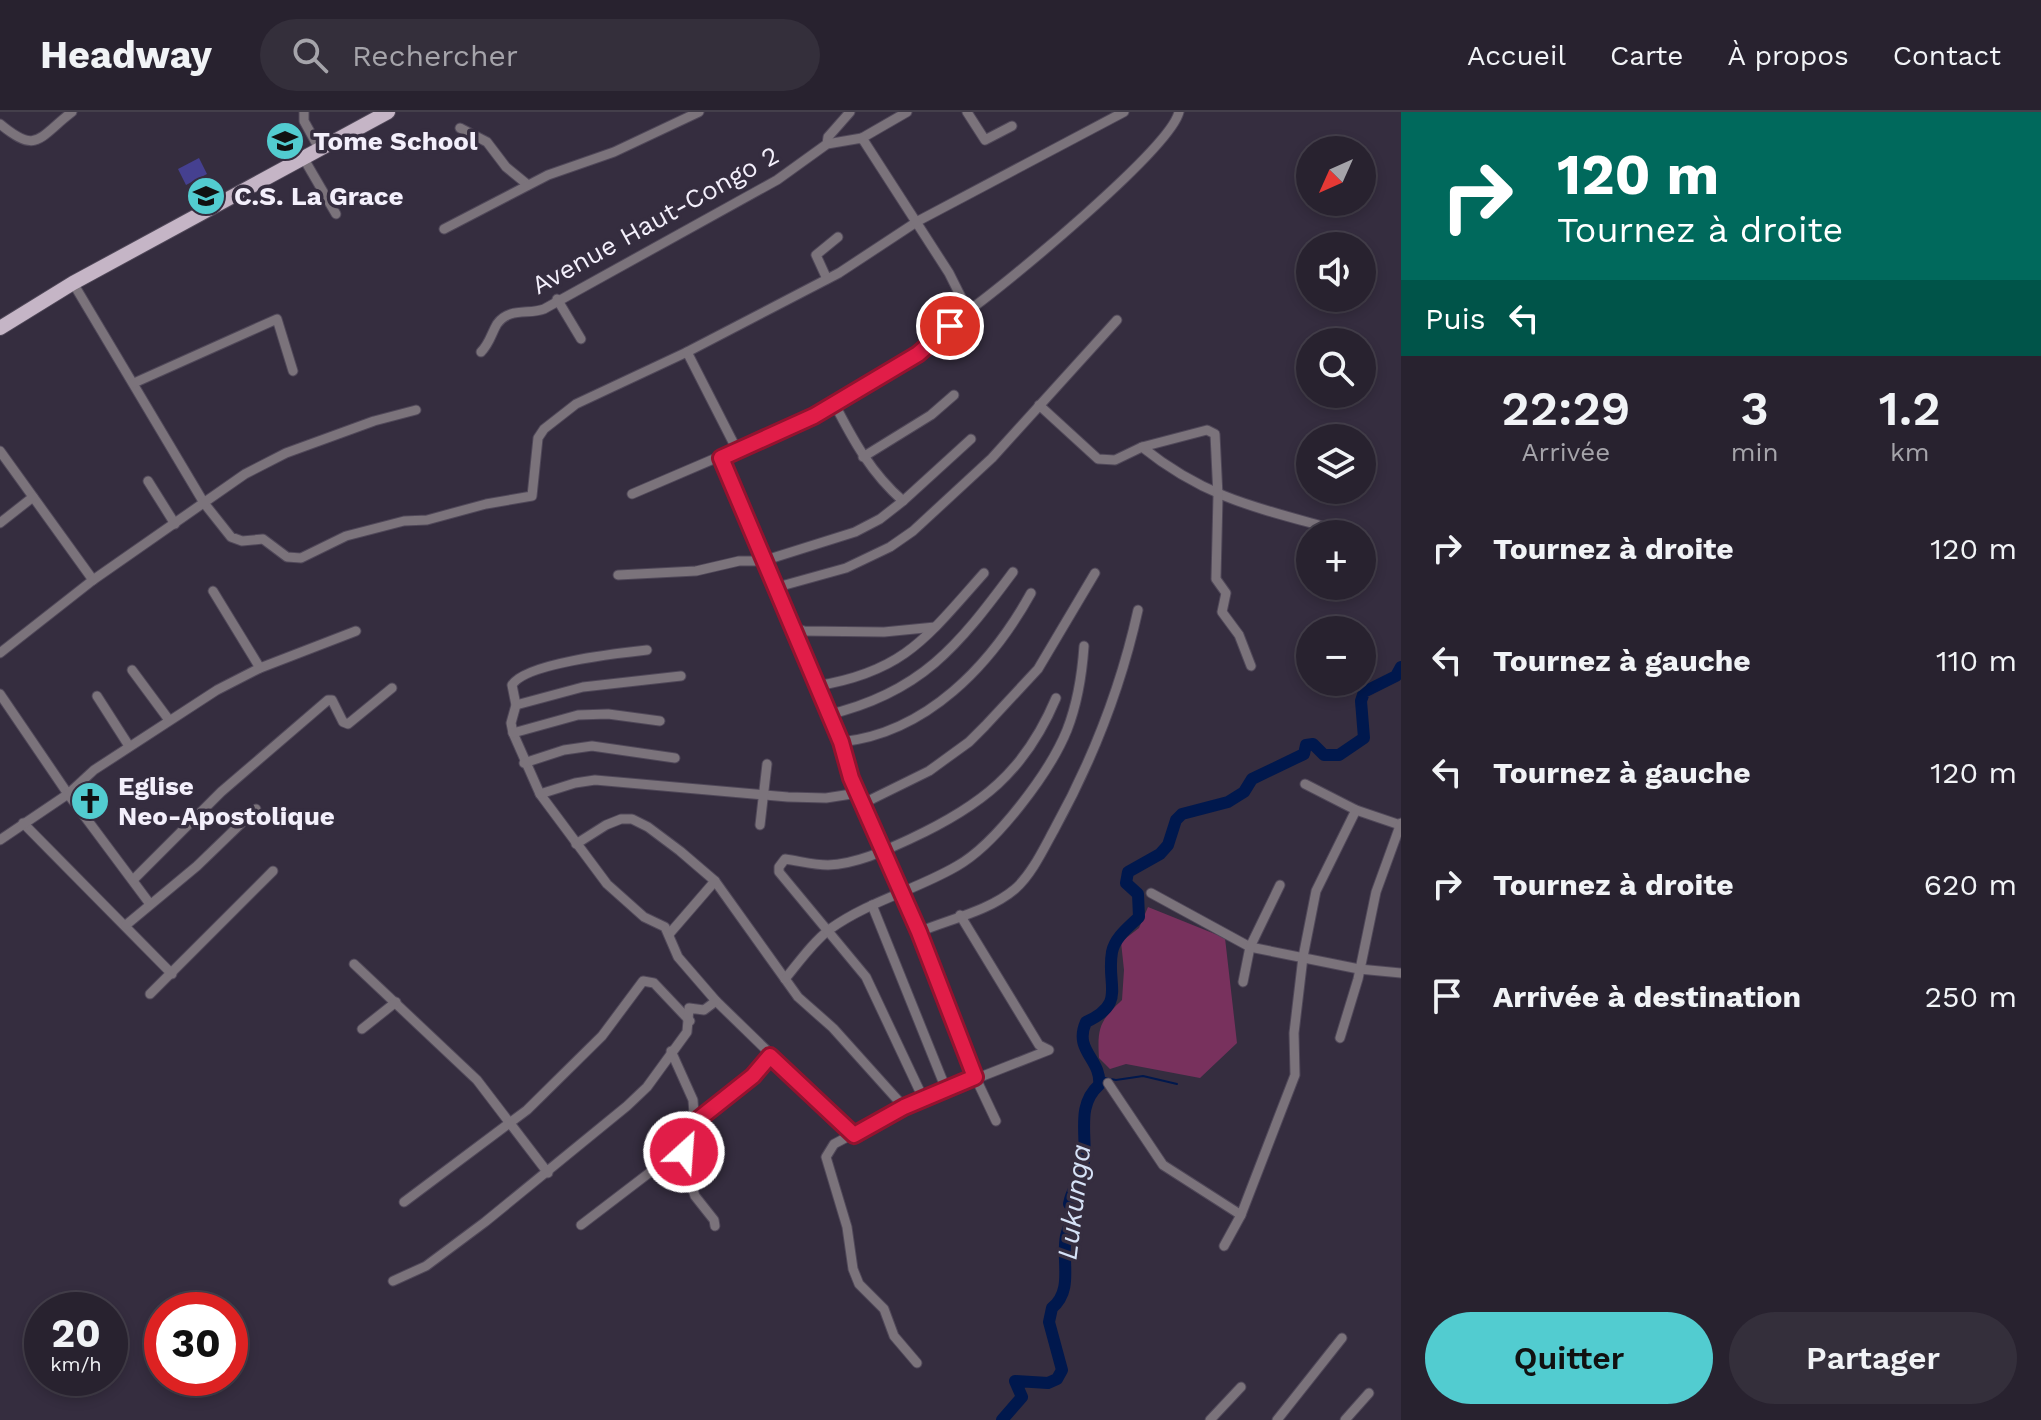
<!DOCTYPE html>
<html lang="fr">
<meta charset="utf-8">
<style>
:root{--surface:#28222f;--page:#342f3b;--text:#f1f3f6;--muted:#a5a4aa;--line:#443f4b;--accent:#52ccd0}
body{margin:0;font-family:"Work Sans",sans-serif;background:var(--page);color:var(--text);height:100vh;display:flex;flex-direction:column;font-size:30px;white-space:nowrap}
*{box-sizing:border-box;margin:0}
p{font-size:26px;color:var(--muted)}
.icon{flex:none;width:44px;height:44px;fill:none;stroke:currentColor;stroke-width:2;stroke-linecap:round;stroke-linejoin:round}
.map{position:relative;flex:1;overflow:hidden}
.panel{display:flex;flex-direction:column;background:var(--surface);width:640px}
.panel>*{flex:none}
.hud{background:#00695c;color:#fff;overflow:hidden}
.needle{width:52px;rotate:225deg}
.controls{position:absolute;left:1296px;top:24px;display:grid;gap:16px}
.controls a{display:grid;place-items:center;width:80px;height:80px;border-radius:50%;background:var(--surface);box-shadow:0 4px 12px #0003,0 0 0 2px var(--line);font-size:40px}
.speed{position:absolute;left:24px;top:1180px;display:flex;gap:16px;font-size:40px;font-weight:700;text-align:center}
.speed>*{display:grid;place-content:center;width:104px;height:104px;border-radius:50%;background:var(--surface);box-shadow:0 4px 12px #0003,0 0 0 2px var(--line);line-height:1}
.speed small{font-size:20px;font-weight:400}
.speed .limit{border:12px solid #d22;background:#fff;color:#111}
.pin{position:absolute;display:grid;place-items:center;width:68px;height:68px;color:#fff;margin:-34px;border:4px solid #fff;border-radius:50%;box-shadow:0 2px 8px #0007}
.me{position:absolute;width:88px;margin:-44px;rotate:26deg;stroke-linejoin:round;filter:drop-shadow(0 0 6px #0008)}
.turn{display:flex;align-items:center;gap:28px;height:168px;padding:0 24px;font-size:36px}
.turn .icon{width:104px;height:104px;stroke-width:2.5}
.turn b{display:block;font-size:56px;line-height:68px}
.then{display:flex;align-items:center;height:76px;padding:0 24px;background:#0003;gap:16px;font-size:30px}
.eta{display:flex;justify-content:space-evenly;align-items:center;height:136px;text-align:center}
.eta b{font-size:48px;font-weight:600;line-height:56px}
.action{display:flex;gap:16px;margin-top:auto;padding:16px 24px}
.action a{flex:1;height:92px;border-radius:48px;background:var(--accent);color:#111;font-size:32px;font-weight:600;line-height:92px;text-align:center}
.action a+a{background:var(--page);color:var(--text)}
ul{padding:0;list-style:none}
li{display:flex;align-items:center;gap:24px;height:112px;padding:0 24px}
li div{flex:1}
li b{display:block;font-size:30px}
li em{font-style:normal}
header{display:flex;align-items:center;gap:48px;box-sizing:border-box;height:112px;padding:0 40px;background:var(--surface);border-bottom:2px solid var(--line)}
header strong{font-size:38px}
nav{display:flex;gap:44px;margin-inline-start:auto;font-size:28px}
.search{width:560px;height:72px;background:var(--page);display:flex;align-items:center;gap:20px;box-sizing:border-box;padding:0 28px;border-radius:44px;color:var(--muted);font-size:30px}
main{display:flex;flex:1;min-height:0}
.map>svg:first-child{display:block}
.green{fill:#78315d}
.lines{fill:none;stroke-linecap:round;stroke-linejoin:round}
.stream{stroke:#00184d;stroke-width:2}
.river{stroke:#00184d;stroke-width:12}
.building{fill:#454090}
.minor-casing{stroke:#504859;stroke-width:11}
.primary-casing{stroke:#504859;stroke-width:16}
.minor{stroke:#7b737b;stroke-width:9}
.primary{stroke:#c5b5c6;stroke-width:14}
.route-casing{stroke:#92132f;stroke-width:20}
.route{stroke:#e11d48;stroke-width:14}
.labels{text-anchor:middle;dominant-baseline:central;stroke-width:7;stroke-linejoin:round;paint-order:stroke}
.poi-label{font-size:26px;font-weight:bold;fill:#f3effb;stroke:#352d3f;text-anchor:start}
.street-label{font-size:26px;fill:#f3effb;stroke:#352d3f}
.water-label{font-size:28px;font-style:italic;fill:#d6e2f7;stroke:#352d3f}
</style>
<header>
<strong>Headway</strong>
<div class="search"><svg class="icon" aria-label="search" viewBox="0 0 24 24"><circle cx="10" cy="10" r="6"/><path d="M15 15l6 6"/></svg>Rechercher</div>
<nav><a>Accueil</a><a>Carte</a><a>À propos</a><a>Contact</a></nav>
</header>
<main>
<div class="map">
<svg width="1401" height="1308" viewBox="0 0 1401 1308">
<rect width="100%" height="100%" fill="#352d3f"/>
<!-- green -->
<path class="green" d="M 1148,795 L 1225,826 L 1237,931 L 1200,966 L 1126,952 L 1110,957 L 1099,946 C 1097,915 1100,909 1122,888 L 1124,858 L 1121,830 L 1139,816 Z"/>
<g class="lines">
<!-- stream -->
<path class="stream" d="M 1100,965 L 1116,968 L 1143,964 L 1177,972"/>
<!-- river -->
<path class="river" d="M 1002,1308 L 1022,1285 L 1015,1269 L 1048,1271 L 1057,1267 L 1062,1258 L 1049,1210 L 1052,1196 C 1074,1178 1061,1149 1066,1124 C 1068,1116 1072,1107 1075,1100 L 1069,1092 C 1071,1079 1077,1074 1081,1063 C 1092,1033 1072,997 1099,973 C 1102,947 1073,939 1086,910 C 1127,891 1106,874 1112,840 C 1115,825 1129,815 1139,805 L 1138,782 L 1126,771 L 1128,760 L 1160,742 L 1168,733 L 1176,708 L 1182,702 L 1228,690 L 1244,680 L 1252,667 L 1304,642 L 1306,633 L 1313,632 L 1324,643 L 1339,643 L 1364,626 L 1361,589 L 1364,580 L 1396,564 L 1401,555"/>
</g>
<!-- building -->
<path class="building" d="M 199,46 L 207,62 L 186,73 L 178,57 Z"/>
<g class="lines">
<!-- minor casing -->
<g class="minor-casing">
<g id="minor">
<path d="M 304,0 L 304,9 L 320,38"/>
<path d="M 967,0 L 985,28 L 1012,14"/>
<path d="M 0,12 C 37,43 38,26 72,0"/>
<path d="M 460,16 L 487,30 L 506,55 L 528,73"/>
<path d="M 862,26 L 907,0"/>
<path d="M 827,32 L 828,25 L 850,0"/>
<path d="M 304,47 L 336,102"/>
<path d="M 444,117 L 548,63 L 614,40 L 699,0"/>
<path d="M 827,167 L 816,143 L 838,125"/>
<path d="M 73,171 L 204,391 L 231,425 L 242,429 L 263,427 L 287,445 L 301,446 L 346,424 L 404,409 L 427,408 L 486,392 L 532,384 L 538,326 L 544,317 L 576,292 L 687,240 L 839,161 L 918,109 L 1124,0"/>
<path d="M 557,187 L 581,227"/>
<path d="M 968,199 C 1006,172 1170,37 1179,0"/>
<path d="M 481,240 C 490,231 491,222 497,212 C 509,195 529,203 544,197 L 777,68 L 827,32 L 862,26 L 949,161 L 968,199 L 918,242 L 814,304 L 632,382"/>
<path d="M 687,240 L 737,338"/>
<path d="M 134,271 L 277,207 L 293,259"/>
<path d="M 834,291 C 853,328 871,361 903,389"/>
<path d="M 1039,293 L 1098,347 L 1115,348 L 1142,335 C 1203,384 1253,395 1326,415"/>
<path d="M 1142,335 L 1207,318 L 1215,322 L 1218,384 L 1216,467 L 1226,481 L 1222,500 L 1239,523 L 1251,554"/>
<path d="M 0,339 L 93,468"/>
<path d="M 863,345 L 931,303 L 954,283"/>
<path d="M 721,346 L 841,630 L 851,666 L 919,820 L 963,939 L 996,1009"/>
<path d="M 148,369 L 175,412"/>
<path d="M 0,411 L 33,385"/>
<path d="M 618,463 L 696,459 L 739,449 L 763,449 L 855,420 L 880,407 L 903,389 L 971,327"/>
<path d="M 774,476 L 846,456 L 890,435 L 913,419 L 992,346 L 1117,208"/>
<path d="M 213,479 L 260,556"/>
<path d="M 792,515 L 804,519 L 884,520 L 935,515"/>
<path d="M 647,538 C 620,541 525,551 512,573 L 516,593 L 511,611 L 513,621 L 540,682 L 607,772 L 644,805 L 665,815 L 678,845 L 716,889 L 854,1023"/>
<path d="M 0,541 L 93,468 L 245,362 L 286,341 L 374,309 L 416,298"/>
<path d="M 132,558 L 169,608"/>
<path d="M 816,574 C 904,560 927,525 984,461"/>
<path d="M 0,582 L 68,682 L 150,792"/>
<path d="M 97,584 L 129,634"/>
<path d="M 516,593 L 583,575 L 681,564"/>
<path d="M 827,603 C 921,581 958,534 1013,460"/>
<path d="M 513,621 L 578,603 L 608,602 L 660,609"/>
<path d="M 841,630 C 927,621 991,553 1031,481"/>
<path d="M 524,651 L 564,638 L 592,634 L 675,646"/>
<path d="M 1305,672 L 1356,698 L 1400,713"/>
<path d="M 540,682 L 575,671 L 595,668 L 788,685 L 826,686 L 858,681"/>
<path d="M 864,691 L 929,659 L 969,630 L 985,614 L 1038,557 L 1095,461"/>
<path d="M 23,711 L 172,862"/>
<path d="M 760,713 L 767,652"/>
<path d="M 0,728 L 68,682 L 94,658 L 217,578 L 260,556 L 356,519"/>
<path d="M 576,732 L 606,713 L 621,707 L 632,707 L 648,715 L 680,739 L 715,769 L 798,885 L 833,916 L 904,995"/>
<path d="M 133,768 L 221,680 L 328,588 L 332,588 L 343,610 L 348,612 L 392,576"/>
<path d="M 1151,781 L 1250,835 L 1359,857 L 1401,861"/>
<path d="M 872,793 L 946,977"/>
<path d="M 126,813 L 197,754 L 256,697"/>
<path d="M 919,820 C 950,807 989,799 1015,777 C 1032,762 1044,736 1055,716 C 1093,647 1121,575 1138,498"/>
<path d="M 670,821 L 715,769"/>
<path d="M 354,852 L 477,968 L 548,1061"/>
<path d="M 785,867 C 799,850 813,830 830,817 C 869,789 916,778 957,754 C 996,732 1050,660 1067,618 C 1078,590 1082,563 1084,534"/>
<path d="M 1243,870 L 1250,835 L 1280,773"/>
<path d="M 150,882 L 273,759"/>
<path d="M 362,917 L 396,890"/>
<path d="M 1340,926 L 1358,867 L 1376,780 L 1401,711"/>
<path d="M 671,939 L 693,988 L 695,1018 L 684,1040 L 685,1055 L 695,1084 L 714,1108 L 715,1114"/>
<path d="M 1108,971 L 1163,1053 L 1241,1103"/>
<path d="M 923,986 L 866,865 L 779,760 L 779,755 L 785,747 C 800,749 813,753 828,753 C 856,752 884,739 910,727 C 981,694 1025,660 1056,586"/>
<path d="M 695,1010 L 753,964 L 770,944"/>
<path d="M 404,1090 L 527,998 L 602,924 L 643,869 L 654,871 L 690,909"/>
<path d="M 581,1113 L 687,1032"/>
<path d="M 1224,1134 L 1241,1103 L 1295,963 L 1294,921 L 1303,845 L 1316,779 L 1356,698"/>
<path d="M 393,1169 L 426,1154 L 485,1110 L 627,994 L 647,975 L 687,920 L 689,896 L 704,898 L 716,889"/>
<path d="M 917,1251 L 894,1224 L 884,1197 L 859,1172 L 853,1157 L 847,1115 L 826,1045 L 834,1032 L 904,995 L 1049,938 L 1039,933 L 960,803"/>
<path d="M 1210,1308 L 1241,1275"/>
<path d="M 1277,1308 L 1342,1226"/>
<path d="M 1345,1308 L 1369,1281"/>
</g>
</g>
<!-- primary casing -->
<g class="primary-casing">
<path id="primary" d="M 0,216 L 73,171 L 388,0"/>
</g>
<!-- minor -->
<use href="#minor" class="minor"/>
<!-- primary -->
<use href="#primary" class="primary"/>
</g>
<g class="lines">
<!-- route casing -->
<g class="route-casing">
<path id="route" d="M 684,1040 L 695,1010 L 753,964 L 770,944 L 854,1023 L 904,995 L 975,965 L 919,820 L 851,666 L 841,630 L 721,346 L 814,304 L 918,242 L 950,214"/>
</g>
<!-- route -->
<use href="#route" class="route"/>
</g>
<!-- icons -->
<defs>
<g id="school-disc" transform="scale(2)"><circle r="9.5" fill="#52ccd0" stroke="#352d3f"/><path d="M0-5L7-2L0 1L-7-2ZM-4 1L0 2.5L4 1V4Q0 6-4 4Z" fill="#111"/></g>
<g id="church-disc" transform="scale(2)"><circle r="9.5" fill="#52ccd0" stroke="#352d3f"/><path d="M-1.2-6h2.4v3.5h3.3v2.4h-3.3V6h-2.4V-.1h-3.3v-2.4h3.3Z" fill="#111"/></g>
</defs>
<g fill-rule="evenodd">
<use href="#school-disc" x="285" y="29"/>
<use href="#school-disc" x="206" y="84"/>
<use href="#church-disc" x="90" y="689"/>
</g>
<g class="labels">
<!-- poi labels -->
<g class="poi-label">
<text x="313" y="29">Tome School</text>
<text x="234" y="84">C.S. La Grace</text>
<text x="118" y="674">Eglise<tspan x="118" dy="30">Neo-Apostolique</tspan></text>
</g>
<!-- street labels -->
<g class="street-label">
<text transform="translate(655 108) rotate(-29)">Avenue Haut-Congo 2</text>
</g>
<!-- water labels -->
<g class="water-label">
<text transform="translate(1074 1090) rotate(-83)">Lukunga</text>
</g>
</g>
</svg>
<div class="controls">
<a><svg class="needle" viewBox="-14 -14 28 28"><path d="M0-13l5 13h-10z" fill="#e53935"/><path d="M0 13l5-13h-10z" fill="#a5a4aa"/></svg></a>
<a><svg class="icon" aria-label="sound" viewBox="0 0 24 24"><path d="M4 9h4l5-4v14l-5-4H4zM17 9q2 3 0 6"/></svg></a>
<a><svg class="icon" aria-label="search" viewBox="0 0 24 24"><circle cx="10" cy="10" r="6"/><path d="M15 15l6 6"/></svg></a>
<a><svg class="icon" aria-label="layers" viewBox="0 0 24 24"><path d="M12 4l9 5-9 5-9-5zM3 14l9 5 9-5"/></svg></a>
<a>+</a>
<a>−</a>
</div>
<div class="speed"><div>20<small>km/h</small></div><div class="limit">30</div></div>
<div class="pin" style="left:950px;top:214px;background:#d93025"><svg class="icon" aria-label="arrive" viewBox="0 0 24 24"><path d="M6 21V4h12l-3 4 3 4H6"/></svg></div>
<svg class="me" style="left:684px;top:1040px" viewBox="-20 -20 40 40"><circle r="17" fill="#e11d48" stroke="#fff" stroke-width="3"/><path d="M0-11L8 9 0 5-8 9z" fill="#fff"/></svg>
</div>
<section class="panel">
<div class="hud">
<div class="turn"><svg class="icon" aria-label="right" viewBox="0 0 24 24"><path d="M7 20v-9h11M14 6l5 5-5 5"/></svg><div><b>120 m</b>Tournez à droite</div></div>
<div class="then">Puis<svg class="icon" aria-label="left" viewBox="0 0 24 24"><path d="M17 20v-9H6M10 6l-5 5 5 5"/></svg></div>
</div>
<div class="eta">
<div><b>22:29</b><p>Arrivée</p></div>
<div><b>3</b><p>min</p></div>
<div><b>1.2</b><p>km</p></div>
</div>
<ul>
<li><svg class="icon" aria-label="right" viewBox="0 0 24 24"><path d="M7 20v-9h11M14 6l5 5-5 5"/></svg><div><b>Tournez à droite</b></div><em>120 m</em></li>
<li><svg class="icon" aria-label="left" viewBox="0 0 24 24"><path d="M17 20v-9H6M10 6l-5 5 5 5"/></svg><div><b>Tournez à gauche</b></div><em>110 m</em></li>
<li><svg class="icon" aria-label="left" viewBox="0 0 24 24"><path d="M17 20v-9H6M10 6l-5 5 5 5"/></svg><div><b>Tournez à gauche</b></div><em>120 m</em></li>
<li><svg class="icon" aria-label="right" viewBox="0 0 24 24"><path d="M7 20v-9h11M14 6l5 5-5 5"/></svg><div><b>Tournez à droite</b></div><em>620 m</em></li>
<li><svg class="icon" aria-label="arrive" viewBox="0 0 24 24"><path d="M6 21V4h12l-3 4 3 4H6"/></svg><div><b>Arrivée à destination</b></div><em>250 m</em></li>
</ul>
<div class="action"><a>Quitter</a><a>Partager</a></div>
</section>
</main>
